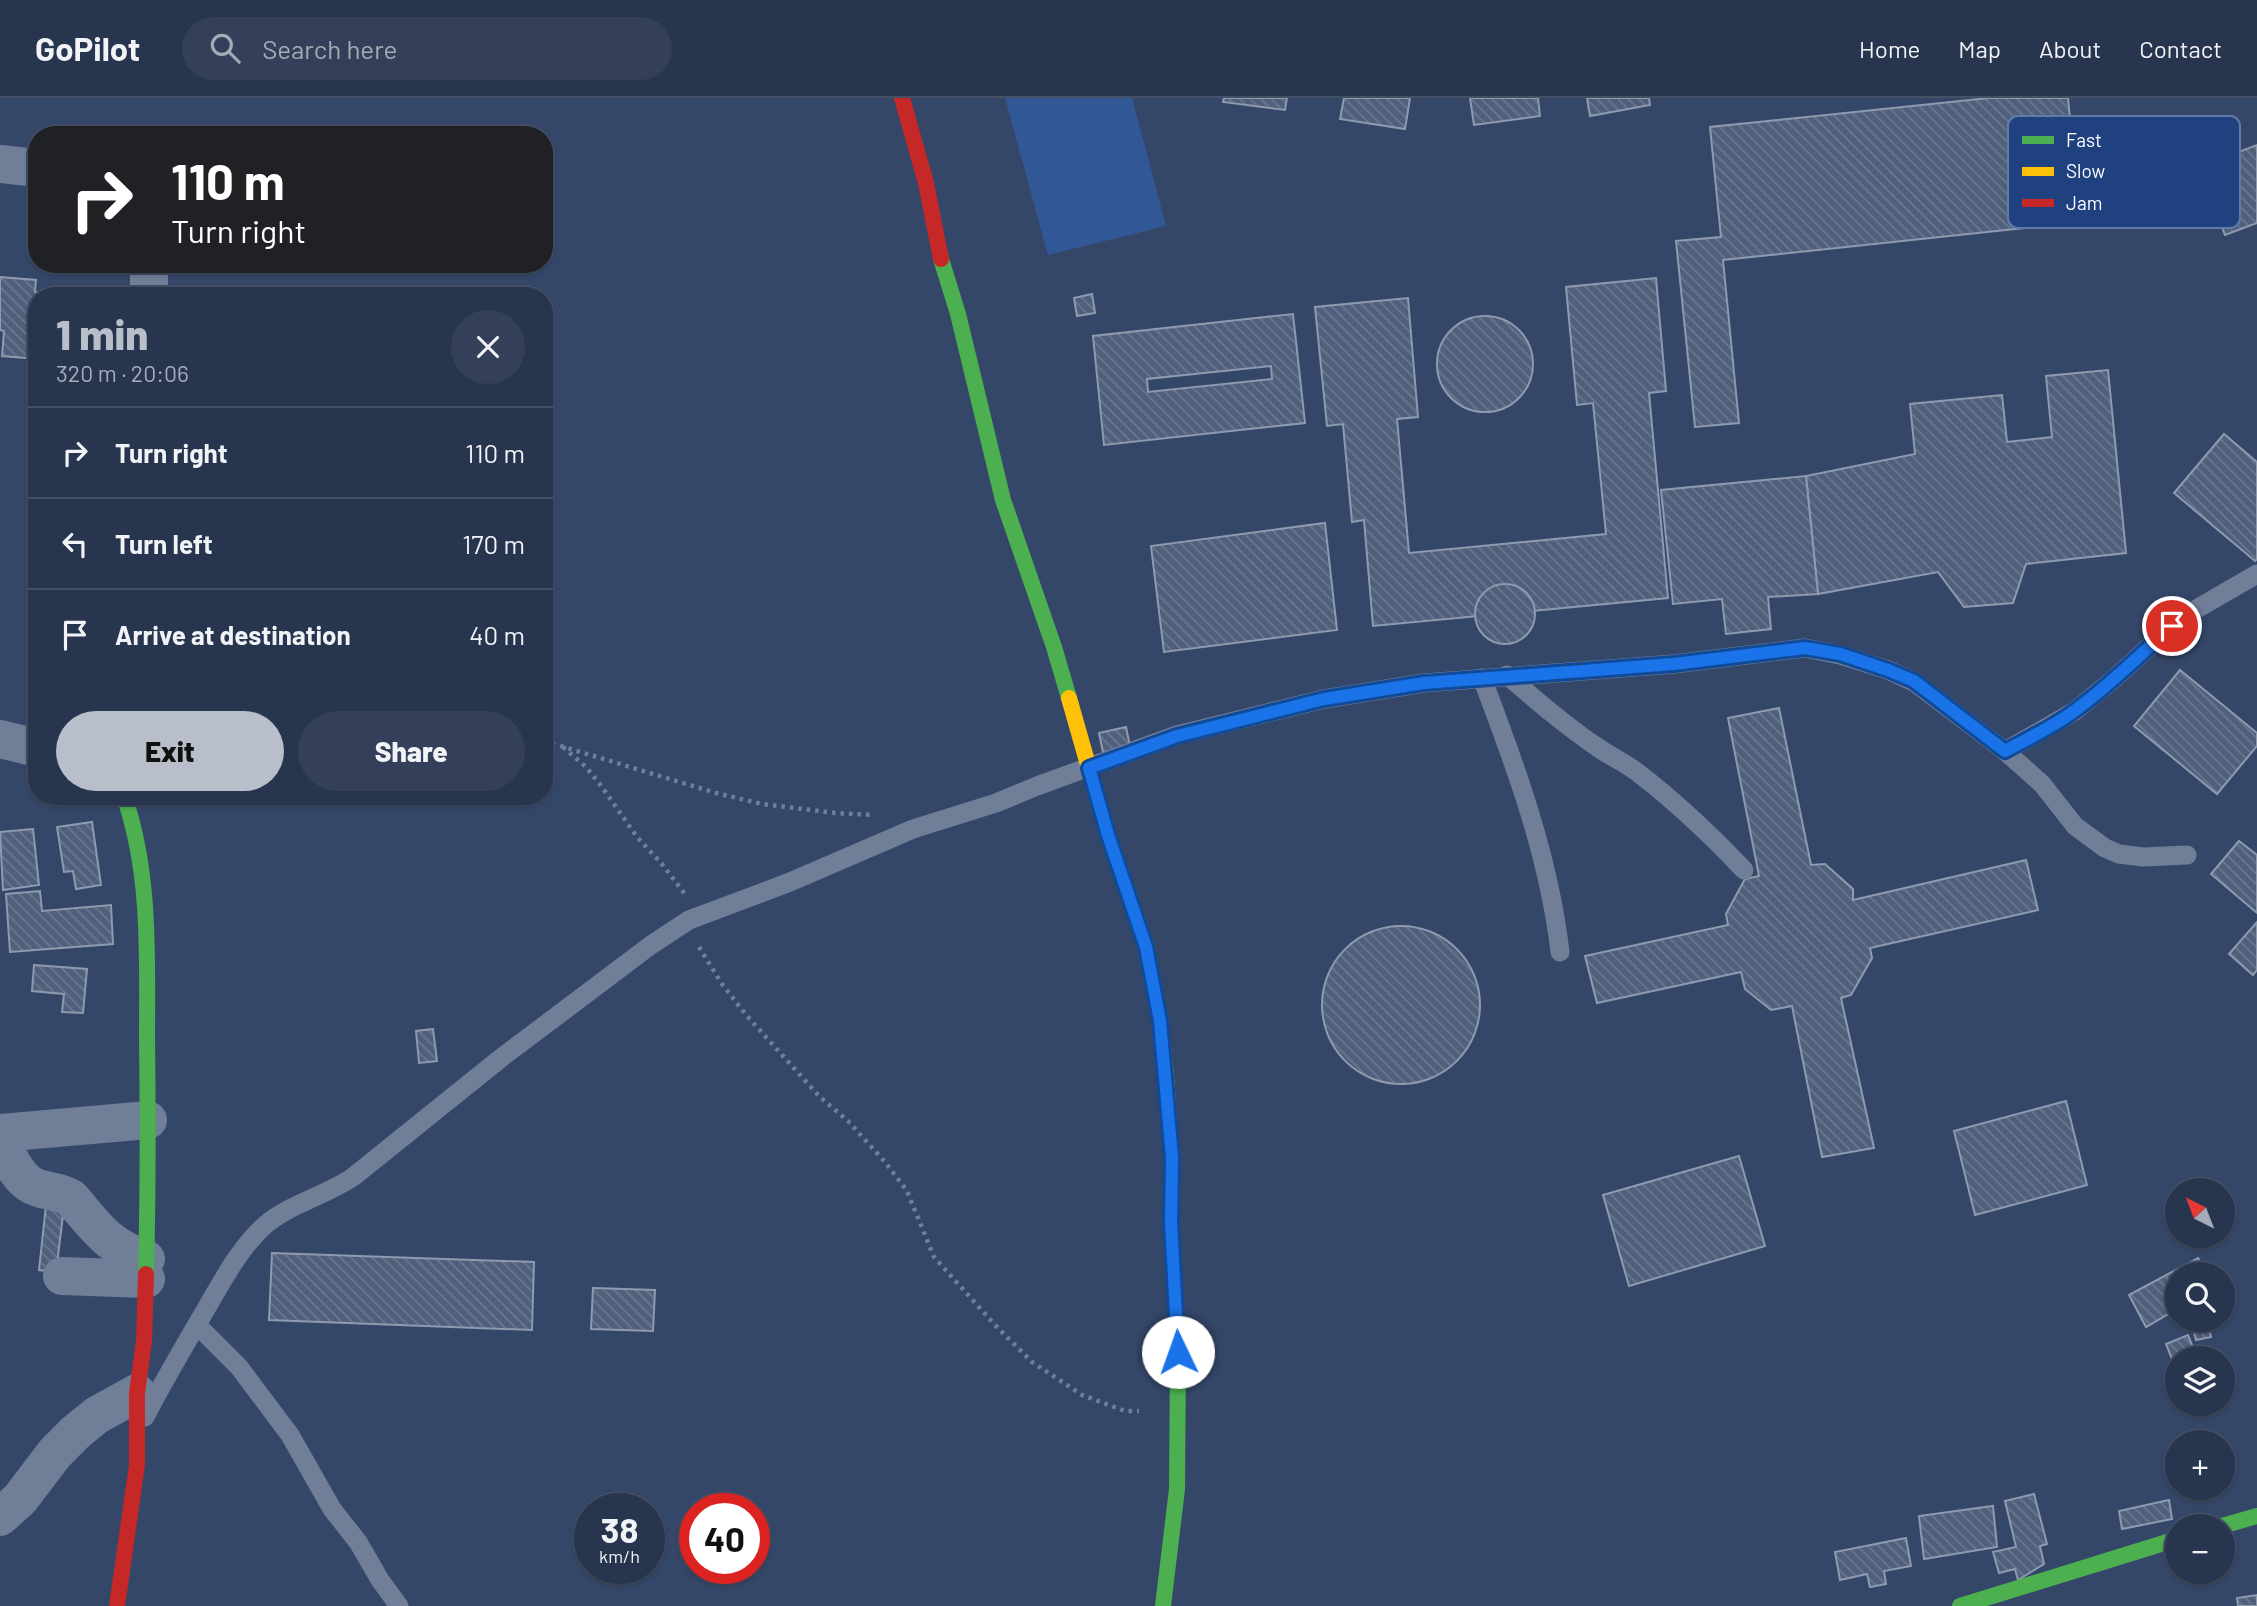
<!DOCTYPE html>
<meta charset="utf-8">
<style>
:root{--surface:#28354f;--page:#344059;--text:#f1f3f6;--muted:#a5abb7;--line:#445066;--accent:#b8bfca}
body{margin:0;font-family:Barlow,sans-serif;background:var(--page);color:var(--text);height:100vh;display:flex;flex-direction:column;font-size:26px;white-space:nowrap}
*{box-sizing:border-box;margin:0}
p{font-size:23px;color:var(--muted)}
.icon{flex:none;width:38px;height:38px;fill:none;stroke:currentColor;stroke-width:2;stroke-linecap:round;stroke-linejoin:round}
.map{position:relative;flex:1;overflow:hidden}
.side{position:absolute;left:28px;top:189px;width:525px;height:518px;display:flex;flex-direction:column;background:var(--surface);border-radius:28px;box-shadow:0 2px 5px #0004,0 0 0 2px var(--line)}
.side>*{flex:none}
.top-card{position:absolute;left:28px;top:28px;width:525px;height:147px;border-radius:28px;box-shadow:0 2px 5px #0004,0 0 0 2px var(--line);background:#202124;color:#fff;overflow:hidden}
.needle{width:46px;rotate:318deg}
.tools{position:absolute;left:2165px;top:1080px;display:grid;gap:14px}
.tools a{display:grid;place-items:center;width:70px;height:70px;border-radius:50%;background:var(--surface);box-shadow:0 2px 5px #0004,0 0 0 2px var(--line);font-size:35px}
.speed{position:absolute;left:574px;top:1395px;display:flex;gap:14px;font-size:35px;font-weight:700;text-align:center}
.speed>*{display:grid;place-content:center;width:91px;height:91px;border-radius:50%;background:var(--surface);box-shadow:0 2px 5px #0004,0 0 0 2px var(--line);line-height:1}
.speed small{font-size:18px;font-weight:400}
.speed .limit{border:10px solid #d22;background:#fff;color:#111}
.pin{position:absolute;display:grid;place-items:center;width:60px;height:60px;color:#fff;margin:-30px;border:4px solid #fff;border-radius:50%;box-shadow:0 2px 7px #0007}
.me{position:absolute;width:77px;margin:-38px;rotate:357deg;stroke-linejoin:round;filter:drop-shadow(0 0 5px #0008)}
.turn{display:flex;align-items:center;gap:24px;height:147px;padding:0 28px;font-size:32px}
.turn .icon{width:91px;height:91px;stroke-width:2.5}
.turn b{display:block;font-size:49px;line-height:60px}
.round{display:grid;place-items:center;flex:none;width:74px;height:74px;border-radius:37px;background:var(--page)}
.overview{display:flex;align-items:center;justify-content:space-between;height:119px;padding:0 28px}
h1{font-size:42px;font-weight:800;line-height:52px;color:var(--accent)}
.primary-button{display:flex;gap:14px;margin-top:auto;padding:14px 28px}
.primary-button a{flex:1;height:80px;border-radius:42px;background:var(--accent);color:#111;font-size:28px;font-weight:800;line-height:80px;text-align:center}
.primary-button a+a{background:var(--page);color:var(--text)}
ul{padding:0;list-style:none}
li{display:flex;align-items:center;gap:21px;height:91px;padding:0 28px;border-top:2px solid var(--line)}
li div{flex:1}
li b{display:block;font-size:26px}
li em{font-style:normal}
header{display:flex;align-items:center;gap:42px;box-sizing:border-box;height:98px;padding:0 35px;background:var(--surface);border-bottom:2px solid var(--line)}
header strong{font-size:33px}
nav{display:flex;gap:38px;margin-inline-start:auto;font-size:24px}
.search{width:490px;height:63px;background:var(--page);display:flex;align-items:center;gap:18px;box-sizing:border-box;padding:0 24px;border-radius:38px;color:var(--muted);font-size:26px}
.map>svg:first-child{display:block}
.garden{fill:#325797}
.building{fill:url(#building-back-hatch);stroke:#8e9aae;stroke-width:2;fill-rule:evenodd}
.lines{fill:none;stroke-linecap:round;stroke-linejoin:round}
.path{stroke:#707e98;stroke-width:4.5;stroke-dasharray:3.5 5;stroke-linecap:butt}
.lane{stroke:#707e98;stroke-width:19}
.street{stroke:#707e98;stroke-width:38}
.fast{stroke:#4caf50;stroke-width:16}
.slow{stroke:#ffc107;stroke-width:16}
.jam{stroke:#c62828;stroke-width:16}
.route-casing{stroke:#114b97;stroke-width:18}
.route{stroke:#1a73e8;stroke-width:12}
.key{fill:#1f417f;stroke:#627aa5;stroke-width:2}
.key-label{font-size:19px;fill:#fff}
</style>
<header>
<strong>GoPilot</strong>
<div class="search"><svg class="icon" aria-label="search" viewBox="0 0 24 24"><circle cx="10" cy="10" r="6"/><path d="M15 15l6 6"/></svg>Search here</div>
<nav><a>Home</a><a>Map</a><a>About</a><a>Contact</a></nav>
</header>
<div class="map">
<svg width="2257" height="1508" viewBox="0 0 2257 1508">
<defs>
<pattern id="building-back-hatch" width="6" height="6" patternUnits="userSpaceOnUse" patternTransform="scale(1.75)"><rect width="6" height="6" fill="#505f7b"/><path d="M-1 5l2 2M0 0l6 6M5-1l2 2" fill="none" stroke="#6a778f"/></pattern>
</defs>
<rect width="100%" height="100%" fill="#354769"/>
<!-- garden -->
<path class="garden" d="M 1005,0 L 1132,0 L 1166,128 L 1048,157 Z"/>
<!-- building -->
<g class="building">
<path d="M 1224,0 L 1287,0 L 1285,12 L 1223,4 Z"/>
<path d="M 1344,0 L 1410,0 L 1405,31 L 1340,21 Z"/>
<path d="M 1470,0 L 1538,0 L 1540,18 L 1474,27 Z"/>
<path d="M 1587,0 L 1649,0 L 1650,7 L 1590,18 Z"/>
<path d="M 1989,0 L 2068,0 L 2080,124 L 1723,162 L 1739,325 L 1695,329 L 1676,143 L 1721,139 L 1710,29 Z"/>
<path d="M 2257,47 L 2257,125 L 2225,137 L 2199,69 Z"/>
<path d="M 0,179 L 36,182 L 35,194 L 64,196 L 37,198 L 37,261 L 2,258 L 4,233 L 0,232 Z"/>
<path d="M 1656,180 L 1666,293 L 1649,295 L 1668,500 L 1373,528 L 1364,422 L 1352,424 L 1343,326 L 1327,328 L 1315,209 L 1408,200 L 1418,319 L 1397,321 L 1409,455 L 1606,436 L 1593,305 L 1577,307 L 1566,189 Z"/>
<path d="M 1092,196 L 1095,215 L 1077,218 L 1074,200 Z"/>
<path d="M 1293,216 L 1305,325 L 1104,347 L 1093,238 ZM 1271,268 L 1272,281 L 1148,294 L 1147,281 Z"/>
<circle cx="1485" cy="266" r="48"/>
<path d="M 2108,272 L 2126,455 L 2026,466 L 2013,505 L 1964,509 L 1938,474 L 1818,496 L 1806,378 L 1915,356 L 1910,306 L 2002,297 L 2007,344 L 2052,339 L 2046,278 Z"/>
<path d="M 2224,336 L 2257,364 L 2257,461 L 2255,463 L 2174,395 Z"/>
<path d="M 1806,378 L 1818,496 L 1768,499 L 1771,531 L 1726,536 L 1722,501 L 1673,506 L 1661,392 Z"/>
<path d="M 1325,425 L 1337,532 L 1164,554 L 1151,448 Z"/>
<circle cx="1505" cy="516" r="30"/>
<path d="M 2180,572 L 2257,635 L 2257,648 L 2217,696 L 2134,628 Z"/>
<path d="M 1779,610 L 1811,767 L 1825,766 L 1853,791 L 1853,802 L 2026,762 L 2038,812 L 1870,850 L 1872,860 L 1851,897 L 1841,900 L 1874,1050 L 1822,1059 L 1792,908 L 1771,912 L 1745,891 L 1741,874 L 1597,905 L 1585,858 L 1728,827 L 1726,816 L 1745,781 L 1759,778 L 1728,620 Z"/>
<path d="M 1126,629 L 1131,653 L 1104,659 L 1099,635 Z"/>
<path d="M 92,724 L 101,787 L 76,791 L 73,773 L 64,774 L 57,729 Z"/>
<path d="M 33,731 L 39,787 L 3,792 L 0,734 Z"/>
<path d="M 2239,743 L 2257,757 L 2257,815 L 2211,776 Z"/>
<path d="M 40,793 L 42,813 L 111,807 L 113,846 L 10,854 L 6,796 Z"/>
<path d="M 2257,824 L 2257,872 L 2253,877 L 2229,856 Z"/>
<circle cx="1401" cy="907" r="79"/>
<path d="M 34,867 L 87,871 L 83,915 L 62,914 L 64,896 L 32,893 Z"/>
<path d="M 433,931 L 437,963 L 419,965 L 416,933 Z"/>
<path d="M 2066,1003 L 2087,1087 L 1975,1117 L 1954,1033 Z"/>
<path d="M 1739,1058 L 1765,1148 L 1629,1188 L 1603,1097 Z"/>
<path d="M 46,1107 L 64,1109 L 56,1174 L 39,1172 Z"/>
<path d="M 272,1155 L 534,1164 L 532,1232 L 269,1222 Z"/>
<path d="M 2198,1160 L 2206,1176 L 2177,1176 L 2177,1211 L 2146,1229 L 2129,1197 Z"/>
<path d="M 593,1190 L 655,1192 L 653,1233 L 591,1231 Z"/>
<path d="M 2191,1222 L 2207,1222 L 2211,1239 L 2196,1242 Z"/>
<path d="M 2188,1237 L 2196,1257 L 2188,1260 L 2177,1260 L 2177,1265 L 2174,1266 L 2166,1246 Z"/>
<path d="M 2034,1396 L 2047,1446 L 2040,1448 L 2044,1466 L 2018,1482 L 2015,1471 L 1999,1475 L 1993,1454 L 2016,1449 L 2005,1403 Z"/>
<path d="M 2169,1402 L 2172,1421 L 2122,1431 L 2119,1413 Z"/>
<path d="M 1993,1408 L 1997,1449 L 1924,1461 L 1919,1418 Z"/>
<path d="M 1906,1440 L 1911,1468 L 1884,1473 L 1886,1486 L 1870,1489 L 1867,1476 L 1840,1482 L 1835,1454 Z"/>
<path d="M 2257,1497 L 2257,1508 L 2238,1508 L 2237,1500 Z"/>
</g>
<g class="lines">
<!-- path -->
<g class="path">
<path d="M 544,643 L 716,695 L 762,706 L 836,715 L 873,717"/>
<path d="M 563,649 L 586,669 L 602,689 L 637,739 L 662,766 L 685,796"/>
<path d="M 699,849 L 722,886 L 747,918 L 819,998 L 848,1023 L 885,1064 L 907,1093 L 934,1159 L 995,1227 L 1032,1264 L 1082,1297 L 1125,1313 L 1139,1313"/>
</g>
<!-- lane -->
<g class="lane">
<path d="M 1507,577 C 1537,603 1567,629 1600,651 C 1612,659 1625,665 1637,674 C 1676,704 1710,736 1744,772"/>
<path d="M 1482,580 C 1516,669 1549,759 1560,854"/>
<path d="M 2005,653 L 2075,613 L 2115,580 L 2181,520 L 2257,476"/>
<path d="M 197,1227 L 239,1269 L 290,1337 L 332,1411 L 358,1444 L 380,1482 L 399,1508"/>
<path d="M 145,1319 C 164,1282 185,1247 206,1211 C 223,1182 239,1151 264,1128 C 289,1106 325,1098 353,1079 L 501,960 L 651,847 L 689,822 L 790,784 L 913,731 L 996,705 L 1037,688 L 1177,637 L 1324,601 L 1424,585 L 1674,566 L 1805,550 L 1840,557 L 1888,572 L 1914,584 L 2005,653 L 2042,686 L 2075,728 L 2105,750 L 2119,756 L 2143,759 L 2187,757"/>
</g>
<!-- street -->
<g class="street">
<path d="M 0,66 L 37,70"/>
<path d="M 149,166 L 149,198"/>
<path d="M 0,641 L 37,650"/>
<path d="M 0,1035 L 148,1022"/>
<path d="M 0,1042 C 7,1056 17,1080 33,1088 C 45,1094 59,1092 71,1100 C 97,1130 107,1148 146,1161"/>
<path d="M 62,1178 L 146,1181"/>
<path d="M 0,1419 L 20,1401 L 55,1355 L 76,1334 L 97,1317 L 137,1295"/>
</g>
<!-- fast -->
<g class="fast">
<path d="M 941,161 L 958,216 L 1003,402 L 1054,549 L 1069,600"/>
<path d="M 124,698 C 151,775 147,861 147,941 C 148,1019 148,1097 146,1176"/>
<path d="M 1153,885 L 1160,923 L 1166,977 L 1172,1061 L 1171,1125 L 1178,1254 L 1177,1391 L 1163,1508"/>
<path d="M 2222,1428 L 2257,1418"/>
<path d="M 1960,1508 L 2177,1441"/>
</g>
<!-- slow -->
<path class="slow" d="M 1069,600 L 1108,737 L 1146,849 L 1153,885"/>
<!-- jam -->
<g class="jam">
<path d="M 902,0 L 926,85 L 941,161"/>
<path d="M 117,1508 L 137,1367 L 137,1295 L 144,1242 L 146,1176"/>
</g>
</g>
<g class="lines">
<!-- route casing -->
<g class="route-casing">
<path id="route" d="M 1178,1254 L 1171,1125 L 1172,1060 L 1160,923 L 1146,849 L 1108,737 L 1089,670 L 1177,638 L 1324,601 L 1424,585 L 1674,566 L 1805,550 L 1840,556 L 1888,572 L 1914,583 L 2005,653 C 2029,640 2055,628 2077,611 C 2111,586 2141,556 2172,528"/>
</g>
<!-- route -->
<use href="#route" class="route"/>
</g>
<!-- legend -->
<rect x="2008" y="18" width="232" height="112" rx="10" class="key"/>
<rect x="2022" y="38" width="32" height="8" fill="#4caf50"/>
<rect x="2022" y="69" width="32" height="9" fill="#ffc107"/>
<rect x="2022" y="101" width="32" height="8" fill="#c62828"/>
<g class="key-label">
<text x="2066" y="49">Fast</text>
<text x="2066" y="80">Slow</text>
<text x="2066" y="112">Jam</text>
</g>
</svg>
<div class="tools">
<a><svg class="needle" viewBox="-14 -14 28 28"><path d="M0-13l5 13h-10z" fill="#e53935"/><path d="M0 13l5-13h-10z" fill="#a5abb7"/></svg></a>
<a><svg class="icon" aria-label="search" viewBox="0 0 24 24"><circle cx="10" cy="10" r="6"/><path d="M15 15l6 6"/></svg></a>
<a><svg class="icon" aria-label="layers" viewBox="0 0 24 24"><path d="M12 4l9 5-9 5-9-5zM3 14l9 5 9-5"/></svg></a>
<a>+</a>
<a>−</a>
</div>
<div class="speed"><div>38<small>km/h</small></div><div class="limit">40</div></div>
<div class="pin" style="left:2172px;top:528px;background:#d93025"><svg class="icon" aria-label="arrive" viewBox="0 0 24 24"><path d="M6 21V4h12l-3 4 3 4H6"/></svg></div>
<svg class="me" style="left:1178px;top:1254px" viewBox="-20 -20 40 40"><circle r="19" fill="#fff"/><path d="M0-13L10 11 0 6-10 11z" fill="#1a73e8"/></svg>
<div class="top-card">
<div class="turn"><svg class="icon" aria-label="right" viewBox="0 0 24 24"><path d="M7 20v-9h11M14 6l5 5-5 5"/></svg><div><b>110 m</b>Turn right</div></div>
</div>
<section class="side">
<div class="overview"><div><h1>1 min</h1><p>320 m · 20:06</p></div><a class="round"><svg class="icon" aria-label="close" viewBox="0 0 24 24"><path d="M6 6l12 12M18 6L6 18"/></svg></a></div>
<ul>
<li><svg class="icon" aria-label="right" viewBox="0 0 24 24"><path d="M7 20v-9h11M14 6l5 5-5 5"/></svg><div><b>Turn right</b></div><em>110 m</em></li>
<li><svg class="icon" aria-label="left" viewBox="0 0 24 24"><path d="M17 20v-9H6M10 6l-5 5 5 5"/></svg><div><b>Turn left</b></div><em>170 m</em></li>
<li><svg class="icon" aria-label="arrive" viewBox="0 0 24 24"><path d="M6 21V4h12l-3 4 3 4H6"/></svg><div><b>Arrive at destination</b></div><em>40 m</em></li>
</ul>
<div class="primary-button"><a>Exit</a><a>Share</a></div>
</section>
</div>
